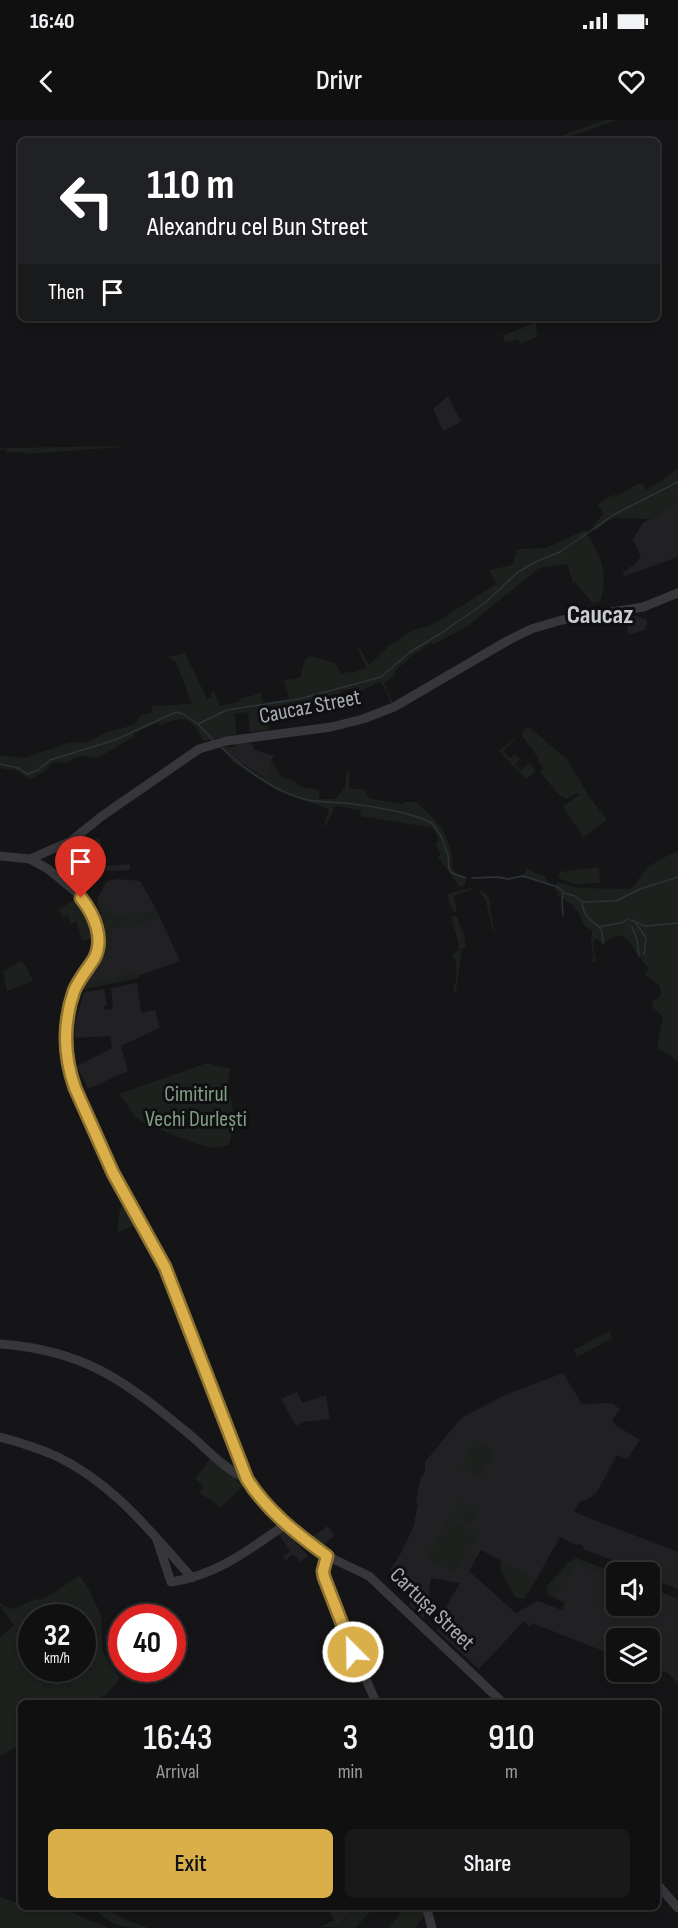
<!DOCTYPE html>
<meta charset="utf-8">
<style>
:root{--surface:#101011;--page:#19191a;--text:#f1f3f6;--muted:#9c9d9f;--line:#303031;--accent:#daaf4a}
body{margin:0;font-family:"Sofia Sans Condensed",sans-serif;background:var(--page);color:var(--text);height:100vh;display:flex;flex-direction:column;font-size:22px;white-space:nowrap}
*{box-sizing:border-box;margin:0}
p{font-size:20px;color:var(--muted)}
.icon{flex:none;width:33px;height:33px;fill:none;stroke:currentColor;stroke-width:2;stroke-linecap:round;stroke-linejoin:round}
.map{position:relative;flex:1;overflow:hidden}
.side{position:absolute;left:18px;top:1580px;width:642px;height:210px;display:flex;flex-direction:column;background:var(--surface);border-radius:9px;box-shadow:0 3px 9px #0003,0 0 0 2px var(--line)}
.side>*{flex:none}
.guide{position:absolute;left:18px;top:18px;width:642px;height:183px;border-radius:9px;box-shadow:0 3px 9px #0003,0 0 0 2px var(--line);background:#202124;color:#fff;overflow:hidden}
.buttons{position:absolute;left:606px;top:1442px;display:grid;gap:12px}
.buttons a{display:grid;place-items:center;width:54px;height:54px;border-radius:9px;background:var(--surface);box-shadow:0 3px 9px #0003,0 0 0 2px var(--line);font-size:30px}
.speed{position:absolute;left:18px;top:1484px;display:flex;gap:12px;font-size:30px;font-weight:700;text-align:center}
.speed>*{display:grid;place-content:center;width:78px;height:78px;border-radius:50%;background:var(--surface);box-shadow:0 3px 9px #0003,0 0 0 2px var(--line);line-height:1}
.speed small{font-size:15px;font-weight:400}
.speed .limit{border:9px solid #d22;background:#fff;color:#111}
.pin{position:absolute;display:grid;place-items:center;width:51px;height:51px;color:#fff;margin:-62px -26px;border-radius:50% 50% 50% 0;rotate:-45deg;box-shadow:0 0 6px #0007}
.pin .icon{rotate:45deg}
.me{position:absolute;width:66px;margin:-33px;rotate:337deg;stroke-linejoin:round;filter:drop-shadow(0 0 4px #0008)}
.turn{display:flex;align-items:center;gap:21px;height:126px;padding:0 30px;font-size:27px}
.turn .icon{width:78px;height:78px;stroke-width:2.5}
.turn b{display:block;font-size:42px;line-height:51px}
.then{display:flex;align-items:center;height:57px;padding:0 30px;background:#0003;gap:12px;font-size:22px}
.eta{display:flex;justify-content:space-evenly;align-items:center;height:102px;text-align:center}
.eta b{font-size:36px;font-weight:600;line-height:42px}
.primary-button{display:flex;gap:12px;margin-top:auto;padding:12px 30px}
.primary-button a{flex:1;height:69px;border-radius:9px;background:var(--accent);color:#111;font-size:24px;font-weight:600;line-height:69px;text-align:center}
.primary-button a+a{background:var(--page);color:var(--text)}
.status{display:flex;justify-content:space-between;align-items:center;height:42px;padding:0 30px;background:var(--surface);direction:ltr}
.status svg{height:16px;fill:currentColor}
header{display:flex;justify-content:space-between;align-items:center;height:78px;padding:0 30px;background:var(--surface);font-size:27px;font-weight:600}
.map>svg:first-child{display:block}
.built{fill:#212124}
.green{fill:#1c211d;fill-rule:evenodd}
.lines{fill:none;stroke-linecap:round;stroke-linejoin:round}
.stream{stroke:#2d3339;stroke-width:1.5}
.minor{stroke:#37373b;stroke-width:9}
.route-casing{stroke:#8e7230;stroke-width:15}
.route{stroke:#daaf4a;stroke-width:10}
.labels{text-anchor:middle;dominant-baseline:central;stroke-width:6;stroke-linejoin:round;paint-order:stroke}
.street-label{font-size:22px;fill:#a9acb5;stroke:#101012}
.park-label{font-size:22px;fill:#829e85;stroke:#101012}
.quarter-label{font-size:26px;font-weight:bold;fill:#c9cbd2;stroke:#101012}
</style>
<div class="status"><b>16:40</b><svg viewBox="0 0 49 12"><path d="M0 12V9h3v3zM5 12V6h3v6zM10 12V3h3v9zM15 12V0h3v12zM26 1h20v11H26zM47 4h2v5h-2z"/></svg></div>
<header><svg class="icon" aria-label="back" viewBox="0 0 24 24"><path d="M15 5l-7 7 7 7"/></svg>Drivr<svg class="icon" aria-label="heart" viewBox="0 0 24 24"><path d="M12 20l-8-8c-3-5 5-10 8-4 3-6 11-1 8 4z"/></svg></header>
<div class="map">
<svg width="678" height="1808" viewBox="0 0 678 1808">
<rect width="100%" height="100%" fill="#151517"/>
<!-- built -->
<g class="built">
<path d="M 448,276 L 461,302 L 443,311 L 433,289 Z"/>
<path d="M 678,382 L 678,437 L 625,456 L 622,453 L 635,444 L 641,436 L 633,419 L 643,403 Z"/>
<path d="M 624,495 L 632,495 L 646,499 L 647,504 L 644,510 L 629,515 Z"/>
<path d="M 247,622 L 253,625 L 254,630 L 275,636 L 271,640 L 268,660 L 237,640 L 228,631 L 227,626 L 232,628 L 237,623 Z"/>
<path d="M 100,718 L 105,746 L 130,744 L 130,750 L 105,751 L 104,746 L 79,750 L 60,751 L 60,736 L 78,724 Z"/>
<path d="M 118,759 L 140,761 L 157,791 L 180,841 L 144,854 L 82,867 L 100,842 L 103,833 L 105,818 L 98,777 L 107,761 Z"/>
<path d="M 137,863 L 141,893 L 155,890 L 160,908 L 121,926 L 128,951 L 88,969 L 77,946 L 112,928 L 110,916 L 75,918 L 75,903 L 84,872 L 104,869 L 107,885 L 104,886 L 105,890 L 113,889 L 111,868 Z"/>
<path d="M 563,1253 L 582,1284 L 612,1283 L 620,1289 L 612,1300 L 615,1305 L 640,1320 L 627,1339 L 617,1335 L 597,1372 L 587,1380 L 580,1381 L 574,1392 L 678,1432 L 678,1469 L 650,1458 L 650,1452 L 630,1451 L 628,1446 L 583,1429 L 583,1426 L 579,1424 L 576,1425 L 560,1417 L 536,1460 L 481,1430 L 469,1451 L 516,1493 L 538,1481 L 562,1490 L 565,1481 L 554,1477 L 576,1443 L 613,1458 L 615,1455 L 616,1456 L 616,1485 L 650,1485 L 650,1468 L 678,1479 L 678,1563 L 668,1553 L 650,1547 L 650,1518 L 616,1518 L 616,1536 L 532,1503 L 530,1508 L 524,1501 L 479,1549 L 436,1510 L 446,1502 L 444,1490 L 460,1463 L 431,1458 L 429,1468 L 431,1490 L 423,1498 L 409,1485 L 411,1482 L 408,1475 L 409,1462 L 390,1450 L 401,1433 L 413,1408 L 418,1384 L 416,1383 L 421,1355 L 423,1356 L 425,1352 L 425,1342 L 461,1298 L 505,1275 Z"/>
<path d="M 297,1272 L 302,1283 L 326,1275 L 330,1299 L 303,1302 L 296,1306 L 281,1279 Z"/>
<path d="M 328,1406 L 334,1416 L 322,1426 L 311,1418 Z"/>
<path d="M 283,1411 L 286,1412 L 308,1436 L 300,1442 L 293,1434 L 286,1440 L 283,1436 L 290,1432 L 278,1413 Z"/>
<path d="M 326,1787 L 356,1787 L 338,1806 Z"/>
</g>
<!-- green -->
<g class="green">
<path d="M 605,0 L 617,0 L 557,21 L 547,21 Z"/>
<path d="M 536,203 L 537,217 L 520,224 L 518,219 L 505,223 L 503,215 Z"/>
<path d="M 122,326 L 122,327 L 25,334 L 25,332 L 6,332 L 6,329 L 0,330 L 0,328 L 7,328 Z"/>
<path d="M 678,349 L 678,382 L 649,399 L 612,398 L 595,411 L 593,406 L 603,394 L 598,384 L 614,374 L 616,377 L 637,364 L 642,364 L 647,370 Z"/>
<path d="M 585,410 C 601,435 609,455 600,483 L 597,481 L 594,485 L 575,462 L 573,463 L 567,444 L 539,448 L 469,505 L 433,525 L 431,523 L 409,538 L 395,551 L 396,554 L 384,563 L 393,583 L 391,584 L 386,570 L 380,562 L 360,571 L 358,567 L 342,571 L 342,573 L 297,584 L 269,587 L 269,610 L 250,612 L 248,592 L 234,594 L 237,614 L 204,621 C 189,597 188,595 160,605 L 158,602 L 134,614 L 135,616 L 98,638 L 79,636 L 65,643 L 57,642 L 49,645 L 50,648 L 30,660 L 18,651 L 0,648 L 0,635 L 24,638 L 68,623 L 88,622 L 107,612 L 134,605 L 140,596 L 152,592 L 151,586 L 192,584 L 176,542 L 167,537 L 185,533 L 207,579 L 212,577 L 211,572 L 214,571 L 220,586 L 238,582 L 240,579 L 261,573 L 263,583 L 289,579 L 284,560 L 300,558 L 305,540 L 309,536 L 335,543 L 342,554 L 350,551 L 351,553 L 366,548 L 358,529 L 360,528 L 369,545 L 390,525 L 413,510 L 430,506 L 496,464 L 489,450 L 512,445 L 517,429 L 546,428 Z"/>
<path d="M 528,606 L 565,638 L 566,637 L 590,678 L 607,700 L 583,717 L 563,686 L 579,675 L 577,673 L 566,679 L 558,674 L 540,652 L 543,648 L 538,641 L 539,639 L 521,614 Z"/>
<path d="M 514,619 L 515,620 L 503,631 L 510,638 L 515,634 L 520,639 L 515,644 L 521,650 L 529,643 L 536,651 L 526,659 L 499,631 Z"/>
<path d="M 227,626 C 232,642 254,651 268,660 L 271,640 L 282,657 L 294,661 L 300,667 L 319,670 L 319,679 L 335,679 L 345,667 L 347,652 L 350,650 L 349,668 L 366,670 L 367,676 L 371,679 L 404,684 L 405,682 L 416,682 C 439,702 452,715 452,747 L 457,754 L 466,756 L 465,765 L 451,770 L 459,766 L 438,737 L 441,734 L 435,725 L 439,719 L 433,708 L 360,696 L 361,690 L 335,686 L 326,706 L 324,706 L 329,689 L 278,671 L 234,643 L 221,628 Z"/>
<path d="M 678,731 L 678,942 L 657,927 L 663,897 L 652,887 L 654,879 L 658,879 L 661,874 L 660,866 L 645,854 L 649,849 C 645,843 640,838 636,832 C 628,817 621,810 605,822 L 605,826 L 597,819 L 594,820 L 593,826 L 596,840 L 594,843 L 590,841 L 594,838 L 591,823 L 592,810 L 584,806 C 577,785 575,787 557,775 L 558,771 L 554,770 L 557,762 L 579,768 L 629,769 L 636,765 C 642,748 661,738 678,731 Z"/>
<path d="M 599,747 L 600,763 L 575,764 L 558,758 L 560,752 Z"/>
<path d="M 526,748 L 547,758 L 546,764 L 523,757 L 509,760 L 497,758 L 473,759 L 473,757 L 503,756 L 508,759 L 524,755 Z"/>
<path d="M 470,768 L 479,771 L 482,770 L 489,778 L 494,809 L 496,813 L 493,811 L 486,781 L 479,771 L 472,769 L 454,776 L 457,793 L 453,791 L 447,776 L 448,774 Z"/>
<path d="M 75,779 L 90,802 L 93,818 L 82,821 L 77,802 L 70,804 L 68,796 L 62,798 L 59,789 Z"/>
<path d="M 97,779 L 113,789 L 113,793 L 117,796 L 157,791 L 159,796 L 134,806 L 112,809 L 111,825 L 107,834 L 103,833 L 105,818 Z"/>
<path d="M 451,796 L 458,797 C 460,811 467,813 465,828 L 462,828 L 456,872 L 453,871 C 457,859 459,845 452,834 L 460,830 Z"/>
<path d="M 21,841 L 27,848 L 33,861 L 7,871 L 3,851 Z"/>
<path d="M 139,851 L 139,858 L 81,870 L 83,865 Z"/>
<path d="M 207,943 L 230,949 L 228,966 L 235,1000 L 229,1025 L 213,1028 L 197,1024 L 145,1004 L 134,995 L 119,974 Z"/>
<path d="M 125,1084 L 138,1105 L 117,1112 L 120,1088 Z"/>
<path d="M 609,1211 L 612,1218 L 577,1237 L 574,1230 Z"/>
<path d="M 475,1319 L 495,1330 L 480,1359 L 460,1347 Z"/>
<path d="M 212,1337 L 243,1366 L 221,1387 L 198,1372 L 204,1367 L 195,1359 Z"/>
<path d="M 460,1381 L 478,1392 L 470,1405 L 452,1395 Z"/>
<path d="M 449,1398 L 478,1414 L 455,1454 L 426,1437 Z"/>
<path d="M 576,1438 L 616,1453 L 616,1456 L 615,1455 L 613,1458 L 576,1443 L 554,1477 L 565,1481 L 564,1483 L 547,1474 L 546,1467 L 569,1442 Z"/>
<path d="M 501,1441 L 536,1460 L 524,1479 L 515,1477 L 501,1451 Z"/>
<path d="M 79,1455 L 87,1466 L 101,1495 L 103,1533 L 120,1558 L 107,1574 L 93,1582 L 21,1582 L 21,1624 L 0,1636 L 0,1517 L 14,1505 L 0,1486 L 0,1482 L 4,1486 L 13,1489 L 35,1479 L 40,1480 L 57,1471 ZM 32,1497 L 82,1497 L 82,1548 L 32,1548 Z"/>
<path d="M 0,1777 L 21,1784 L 21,1786 L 39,1789 L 53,1787 L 61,1788 L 108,1808 L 0,1808 Z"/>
<path d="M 356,1786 L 373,1787 L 356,1808 L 320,1807 L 334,1800 L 339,1806 Z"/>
<path d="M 93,1787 L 104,1787 L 120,1797 L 121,1796 L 128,1801 L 147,1807 L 147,1808 C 122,1808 110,1806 93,1787 Z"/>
<path d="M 406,1787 L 422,1787 L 425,1795 L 415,1808 L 388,1808 Z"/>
</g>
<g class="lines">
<!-- stream -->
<g class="stream">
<path d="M 198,604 L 213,620"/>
<path d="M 221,627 C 245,649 275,673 308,680 C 320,682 333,682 346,683 C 372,687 408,691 432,703 L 441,716 L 448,735 L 449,749 L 452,753 L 465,758"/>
<path d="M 0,644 L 18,648 L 27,654 L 38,650 L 50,640 L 115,620 L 176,592 L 183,594 L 198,604 L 227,590 L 299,579 L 381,557 L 410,532 L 443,512 L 486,482 L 517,453 L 533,443 L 560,432 L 615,394 L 678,362"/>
<path d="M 472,758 L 497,757 L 507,759 L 523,756 L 558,767 L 564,773 L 575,776 L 582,782 L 616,781 L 640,769 L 678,757"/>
<path d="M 582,782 C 583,795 589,799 599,807 L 624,802 L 628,799"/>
<path d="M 563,796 L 562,780 L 563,774"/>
<path d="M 631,800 L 645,806 L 678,803"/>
<path d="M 636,803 L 646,818 L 644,834"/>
<path d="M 599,807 L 602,812 L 603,823"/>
<path d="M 632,807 L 637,819 L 639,836"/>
</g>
<!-- minor -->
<g class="minor">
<path d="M 0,736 L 30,739 L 48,749 L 76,772 L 89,788 L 94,798 L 98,821 L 97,833 L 76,867 L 68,896 L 66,917 L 70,953 L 105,1036 L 165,1147 L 247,1359 L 258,1375 L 286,1404 L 327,1436 L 369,1456 L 502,1582"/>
<path d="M 30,739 L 71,721 L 102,696 L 199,629 L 226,621 L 331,607 L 363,599 L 394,587 L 507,521 L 531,509 L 562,500 L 643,487 L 678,473"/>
<path d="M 0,1224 C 86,1230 126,1262 189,1314 C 207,1329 225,1350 247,1359"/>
<path d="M 0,1317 C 19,1322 38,1328 56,1336 C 113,1363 151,1412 192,1458"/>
<path d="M 157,1420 L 171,1462 C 217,1455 249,1430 286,1404"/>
<path d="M 327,1436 L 323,1451 L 324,1457 L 347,1517 L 376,1582"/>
<path d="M 657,1764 L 678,1788"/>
<path d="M 426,1786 L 432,1808"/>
</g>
</g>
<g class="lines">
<!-- route casing -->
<g class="route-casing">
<path id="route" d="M 81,778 C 94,794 105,819 94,839 C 87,850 79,859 74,871 C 63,903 64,937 75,968 L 113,1053 L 165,1147 L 247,1359 C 267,1391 297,1414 327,1436 L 323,1451 L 324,1457 L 353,1532"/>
</g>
<!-- route -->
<use href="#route" class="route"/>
</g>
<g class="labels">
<!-- street labels -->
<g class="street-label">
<text transform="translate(310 587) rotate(-11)">Caucaz Street</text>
<text transform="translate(432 1489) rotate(44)">Cartușa Street</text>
</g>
<!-- park labels -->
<g class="park-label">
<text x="196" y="974">Cimitirul<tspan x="196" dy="25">Vechi Durlești</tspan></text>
</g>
<!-- quarter labels -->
<g class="quarter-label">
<text x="600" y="495">Caucaz</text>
</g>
</g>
</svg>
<div class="buttons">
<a><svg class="icon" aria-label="sound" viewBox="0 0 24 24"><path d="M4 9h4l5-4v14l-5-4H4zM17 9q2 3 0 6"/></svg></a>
<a><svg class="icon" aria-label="layers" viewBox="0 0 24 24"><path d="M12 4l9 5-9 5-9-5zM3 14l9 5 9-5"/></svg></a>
</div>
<div class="speed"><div>32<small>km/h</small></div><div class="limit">40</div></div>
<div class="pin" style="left:81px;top:778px;background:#d93025"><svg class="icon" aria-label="arrive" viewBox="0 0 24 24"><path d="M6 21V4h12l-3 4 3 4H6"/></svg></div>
<svg class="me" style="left:353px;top:1532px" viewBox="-20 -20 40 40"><circle r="17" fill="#daaf4a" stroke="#fff" stroke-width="3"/><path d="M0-11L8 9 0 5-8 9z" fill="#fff"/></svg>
<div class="guide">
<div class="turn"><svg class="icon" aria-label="left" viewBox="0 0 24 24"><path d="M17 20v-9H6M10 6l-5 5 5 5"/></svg><div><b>110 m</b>Alexandru cel Bun Street</div></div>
<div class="then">Then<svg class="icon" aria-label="arrive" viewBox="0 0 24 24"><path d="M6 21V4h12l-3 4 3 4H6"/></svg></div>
</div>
<section class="side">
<div class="eta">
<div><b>16:43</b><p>Arrival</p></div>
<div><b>3</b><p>min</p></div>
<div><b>910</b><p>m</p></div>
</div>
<div class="primary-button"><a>Exit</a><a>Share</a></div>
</section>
</div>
